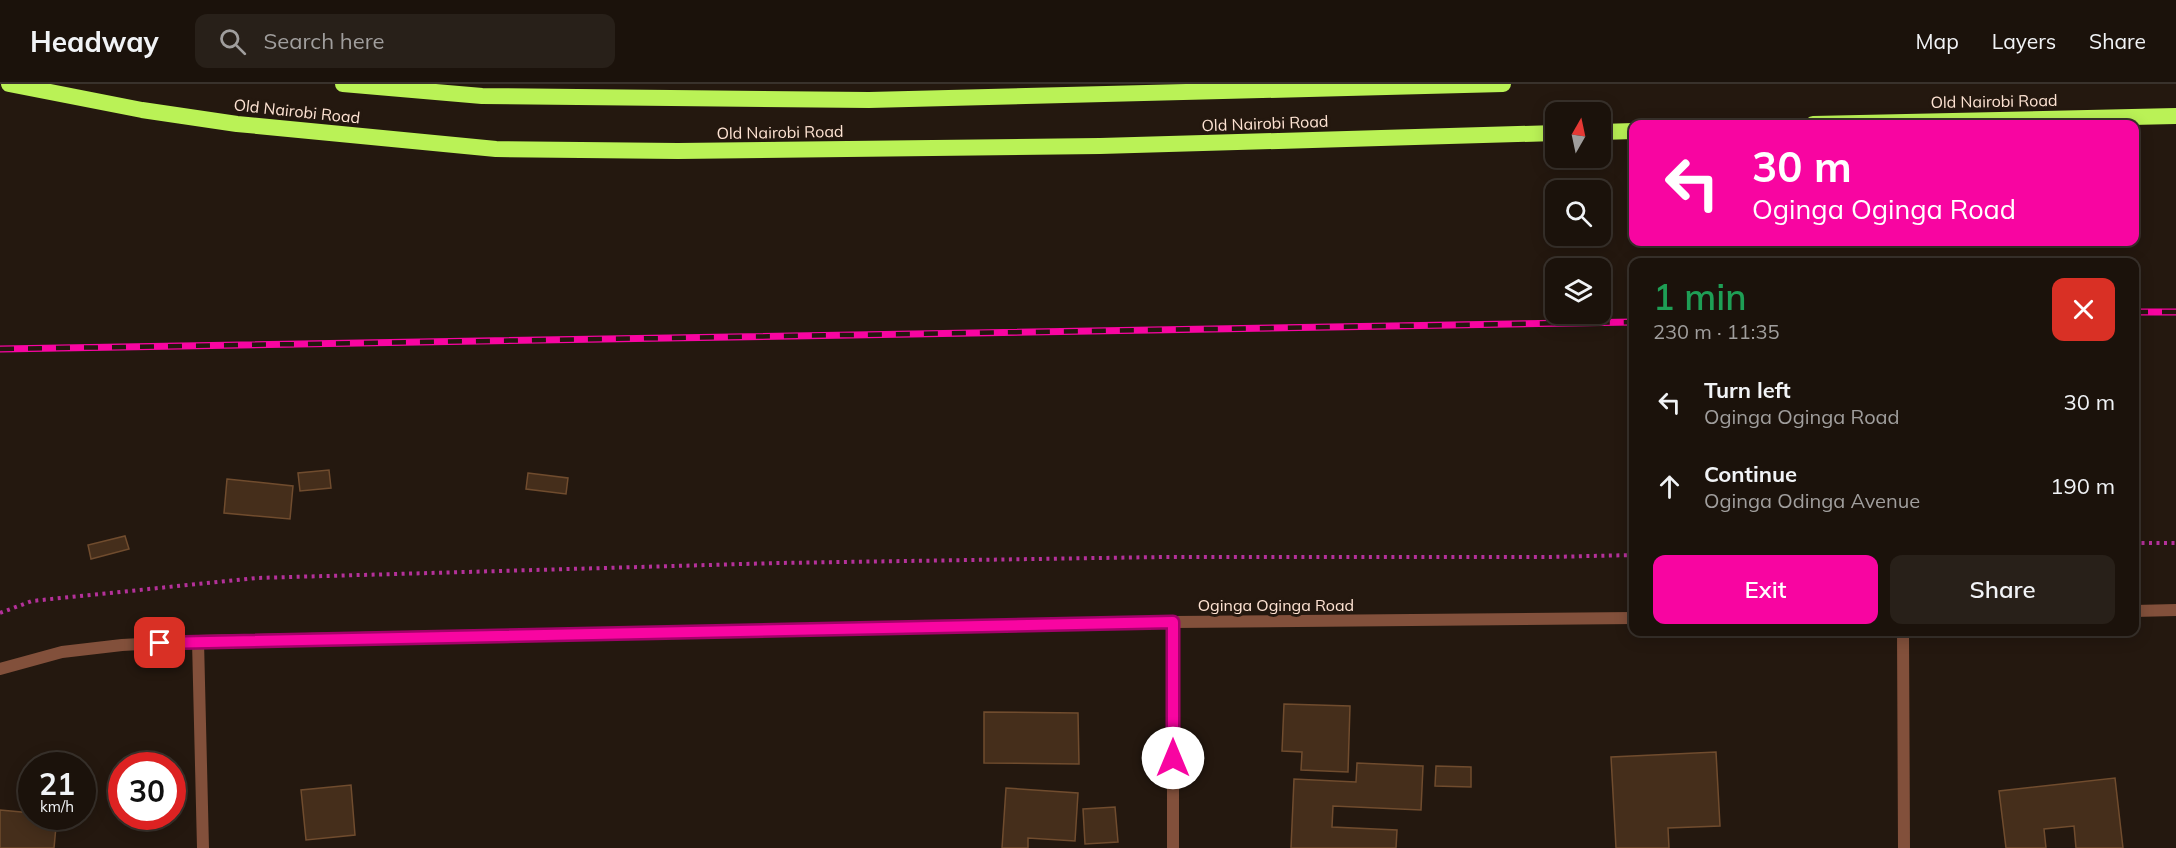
<!DOCTYPE html>
<meta charset="utf-8">
<style>
:root{--surface:#1b120b;--page:#282019;--text:#f1f3f6;--muted:#a09e9d;--line:#39322c;--accent:#f805a1}
body{margin:0;font-family:Mulish,sans-serif;background:var(--page);color:var(--text);height:100vh;display:flex;flex-direction:column;font-size:22px;white-space:nowrap}
*{box-sizing:border-box;margin:0}
p{font-size:20px;color:var(--muted)}
.icon{flex:none;width:33px;height:33px;fill:none;stroke:currentColor;stroke-width:2;stroke-linecap:round;stroke-linejoin:round}
.map{position:relative;flex:1;overflow:hidden}
.drawer{position:absolute;left:1629px;top:174px;width:510px;height:378px;display:flex;flex-direction:column;background:var(--surface);border-radius:12px;box-shadow:0 3px 15px #0003,0 0 0 2px var(--line)}
.drawer>*{flex:none}
.hud{position:absolute;left:1629px;top:36px;width:510px;height:126px;border-radius:12px;box-shadow:0 3px 15px #0003,0 0 0 2px var(--line);background:#f805a1;color:#fff;overflow:hidden}
.needle{width:39px;rotate:9deg}
.buttons{position:absolute;left:1545px;top:18px;display:grid;gap:12px}
.buttons a{display:grid;place-items:center;width:66px;height:66px;border-radius:12px;background:var(--surface);box-shadow:0 3px 15px #0003,0 0 0 2px var(--line);font-size:30px}
.speed{position:absolute;left:18px;top:668px;display:flex;gap:12px;font-size:30px;font-weight:700;text-align:center}
.speed>*{display:grid;place-content:center;width:78px;height:78px;border-radius:50%;background:var(--surface);box-shadow:0 3px 15px #0003,0 0 0 2px var(--line);line-height:1}
.speed small{font-size:15px;font-weight:400}
.speed .limit{border:9px solid #d22;background:#fff;color:#111}
.pin{position:absolute;display:grid;place-items:center;width:51px;height:51px;color:#fff;margin:-26px;border-radius:12px;box-shadow:0 3px 9px #0006}
.me{position:absolute;width:66px;margin:-33px;rotate:0deg;stroke-linejoin:round;filter:drop-shadow(0 0 4px #0008)}
.turn{display:flex;align-items:center;gap:21px;height:126px;padding:0 24px;font-size:27px}
.turn .icon{width:78px;height:78px;stroke-width:2.5}
.turn b{display:block;font-size:42px;line-height:51px}
.round{display:grid;place-items:center;flex:none;width:63px;height:63px;border-radius:12px;background:var(--page)}
.summary{display:flex;align-items:center;justify-content:space-between;height:102px;padding:0 24px}
h1{font-size:36px;font-weight:600;line-height:45px;color:#1e9e55}
.action{display:flex;gap:12px;margin-top:auto;padding:12px 24px}
.action a{flex:1;height:69px;border-radius:12px;background:var(--accent);color:#fff;font-size:24px;font-weight:600;line-height:69px;text-align:center}
.action a+a{background:var(--page);color:var(--text)}
ul{padding:0;list-style:none}
li{display:flex;align-items:center;gap:18px;height:84px;padding:0 24px}
li div{flex:1}
li b{display:block;font-size:22px}
li em{font-style:normal}
header{display:flex;align-items:center;gap:36px;box-sizing:border-box;height:84px;padding:0 30px;background:var(--surface);border-bottom:2px solid var(--line)}
header strong{font-size:28px}
nav{display:flex;gap:33px;margin-inline-start:auto;font-size:21px}
.search{width:420px;height:54px;background:var(--page);display:flex;align-items:center;gap:15px;box-sizing:border-box;padding:0 21px;border-radius:12px;color:var(--muted);font-size:22px}
.map>svg:first-child{display:block}
.building{fill:#452e1b;stroke:#704c2e;stroke-width:1.5}
.lines{fill:none;stroke-linecap:round;stroke-linejoin:round}
.path{stroke:#b4319a;stroke-width:4;stroke-dasharray:3 4.5;stroke-linecap:butt}
.minor{stroke:#82503b;stroke-width:12}
.tertiary{stroke:#82503b;stroke-width:12}
.trunk{stroke:#baf256;stroke-width:16}
.rail-casing{stroke:#f805a1;stroke-width:7}
.rail{stroke:#24180f;stroke-width:4.5;stroke-dasharray:14;stroke-linecap:butt}
.route-casing{stroke:#a10369;stroke-width:15}
.route{stroke:#f805a1;stroke-width:10}
.labels{text-anchor:middle;dominant-baseline:central;stroke-width:6;stroke-linejoin:round;paint-order:stroke}
.street-label{font-size:16px;fill:#fee3d3;stroke:#24180f}
</style>
<header>
<strong>Headway</strong>
<div class="search"><svg class="icon" aria-label="search" viewBox="0 0 24 24"><circle cx="10" cy="10" r="6"/><path d="M15 15l6 6"/></svg>Search here</div>
<nav><a>Map</a><a>Layers</a><a>Share</a></nav>
</header>
<div class="map">
<svg width="2176" height="764" viewBox="0 0 2176 764">
<rect width="100%" height="100%" fill="#24180f"/>
<!-- building -->
<g class="building">
<path d="M 329,386 L 331,404 L 300,407 L 298,389 Z"/>
<path d="M 528,389 L 568,394 L 566,410 L 526,405 Z"/>
<path d="M 227,395 L 293,402 L 290,435 L 224,429 Z"/>
<path d="M 125,452 L 129,465 L 91,475 L 88,461 Z"/>
<path d="M 1284,620 L 1350,622 L 1348,688 L 1301,686 L 1302,668 L 1282,667 Z"/>
<path d="M 984,628 L 1078,629 L 1079,680 L 984,679 Z"/>
<path d="M 1716,668 L 1720,742 L 1668,744 L 1669,764 L 1616,764 L 1611,673 Z"/>
<path d="M 1357,679 L 1423,682 L 1421,726 L 1333,722 L 1332,743 L 1397,746 L 1396,764 L 1291,764 L 1294,695 L 1356,698 Z"/>
<path d="M 1436,682 L 1471,683 L 1471,703 L 1435,702 Z"/>
<path d="M 2115,694 L 2123,764 L 2076,764 L 2074,742 L 2044,745 L 2046,764 L 2006,764 L 1999,707 Z"/>
<path d="M 351,701 L 355,751 L 306,756 L 301,706 Z"/>
<path d="M 1006,704 L 1078,709 L 1075,757 L 1028,754 L 1028,764 L 1002,764 Z"/>
<path d="M 1115,723 L 1118,758 L 1085,760 L 1083,725 Z"/>
<path d="M 0,726 L 32,729 L 32,732 L 57,732 L 54,764 L 0,764 Z"/>
</g>
<g class="lines">
<!-- path -->
<g class="path">
<path d="M 2134,459 L 2176,459"/>
<path d="M 0,529 L 32,517 L 256,494 L 778,479 L 1163,473 L 1549,473 L 1634,471"/>
</g>
<!-- minor -->
<g class="minor">
<path d="M 1903,548 L 1904,764"/>
<path d="M 0,585 L 62,568 L 122,561 L 198,557 L 203,764"/>
<path d="M 1173,764 L 1173,538"/>
</g>
<!-- tertiary -->
<g class="tertiary">
<path d="M 2134,527 L 2176,526"/>
<path d="M 198,557 L 1173,538 L 1634,534"/>
</g>
<!-- trunk -->
<g class="trunk">
<path d="M 9,0 L 142,26 L 237,40 L 496,65 L 678,67 L 1100,62 L 1556,49"/>
<path d="M 343,0 L 482,12 L 869,16 L 1503,0"/>
<path d="M 1813,40 L 2176,32"/>
<path d="M 1600,48 L 1634,47"/>
</g>
<!-- rail casing -->
<g class="rail-casing">
<g id="rail">
<path d="M 2134,228 L 2176,228"/>
<path d="M 0,265 L 1634,238"/>
</g>
</g>
<!-- rail -->
<use href="#rail" class="rail"/>
</g>
<g class="lines">
<!-- route casing -->
<g class="route-casing">
<path id="route" d="M 160,559 L 1173,538 L 1173,674"/>
</g>
<!-- route -->
<use href="#route" class="route"/>
</g>
<g class="labels">
<!-- street labels -->
<g class="street-label">
<text transform="translate(1994 17) rotate(-1)">Old Nairobi Road</text>
<text transform="translate(297 27) rotate(6)">Old Nairobi Road</text>
<text transform="translate(1265 39) rotate(-2)">Old Nairobi Road</text>
<text transform="translate(780 48) rotate(-1)">Old Nairobi Road</text>
<text x="1276" y="521">Oginga Oginga Road</text>
</g>
</g>
</svg>
<div class="buttons">
<a><svg class="needle" viewBox="-14 -14 28 28"><path d="M0-13l5 13h-10z" fill="#e53935"/><path d="M0 13l5-13h-10z" fill="#a09e9d"/></svg></a>
<a><svg class="icon" aria-label="search" viewBox="0 0 24 24"><circle cx="10" cy="10" r="6"/><path d="M15 15l6 6"/></svg></a>
<a><svg class="icon" aria-label="layers" viewBox="0 0 24 24"><path d="M12 4l9 5-9 5-9-5zM3 14l9 5 9-5"/></svg></a>
</div>
<div class="speed"><div>21<small>km/h</small></div><div class="limit">30</div></div>
<div class="pin" style="left:160px;top:559px;background:#d93025"><svg class="icon" aria-label="arrive" viewBox="0 0 24 24"><path d="M6 21V4h12l-3 4 3 4H6"/></svg></div>
<svg class="me" style="left:1173px;top:674px" viewBox="-20 -20 40 40"><circle r="19" fill="#fff"/><path d="M0-13L10 11 0 6-10 11z" fill="#f805a1"/></svg>
<div class="hud">
<div class="turn"><svg class="icon" aria-label="left" viewBox="0 0 24 24"><path d="M17 20v-9H6M10 6l-5 5 5 5"/></svg><div><b>30 m</b>Oginga Oginga Road</div></div>
</div>
<section class="drawer">
<div class="summary"><div><h1>1 min</h1><p>230 m · 11:35</p></div><a class="round" style="background:#d93025;color:#fff"><svg class="icon" aria-label="close" viewBox="0 0 24 24"><path d="M6 6l12 12M18 6L6 18"/></svg></a></div>
<ul>
<li><svg class="icon" aria-label="left" viewBox="0 0 24 24"><path d="M17 20v-9H6M10 6l-5 5 5 5"/></svg><div><b>Turn left</b><p>Oginga Oginga Road</p></div><em>30 m</em></li>
<li><svg class="icon" aria-label="ahead" viewBox="0 0 24 24"><path d="M12 20V5M6 11l6-6 6 6"/></svg><div><b>Continue</b><p>Oginga Odinga Avenue</p></div><em>190 m</em></li>
</ul>
<div class="action"><a>Exit</a><a>Share</a></div>
</section>
</div>
